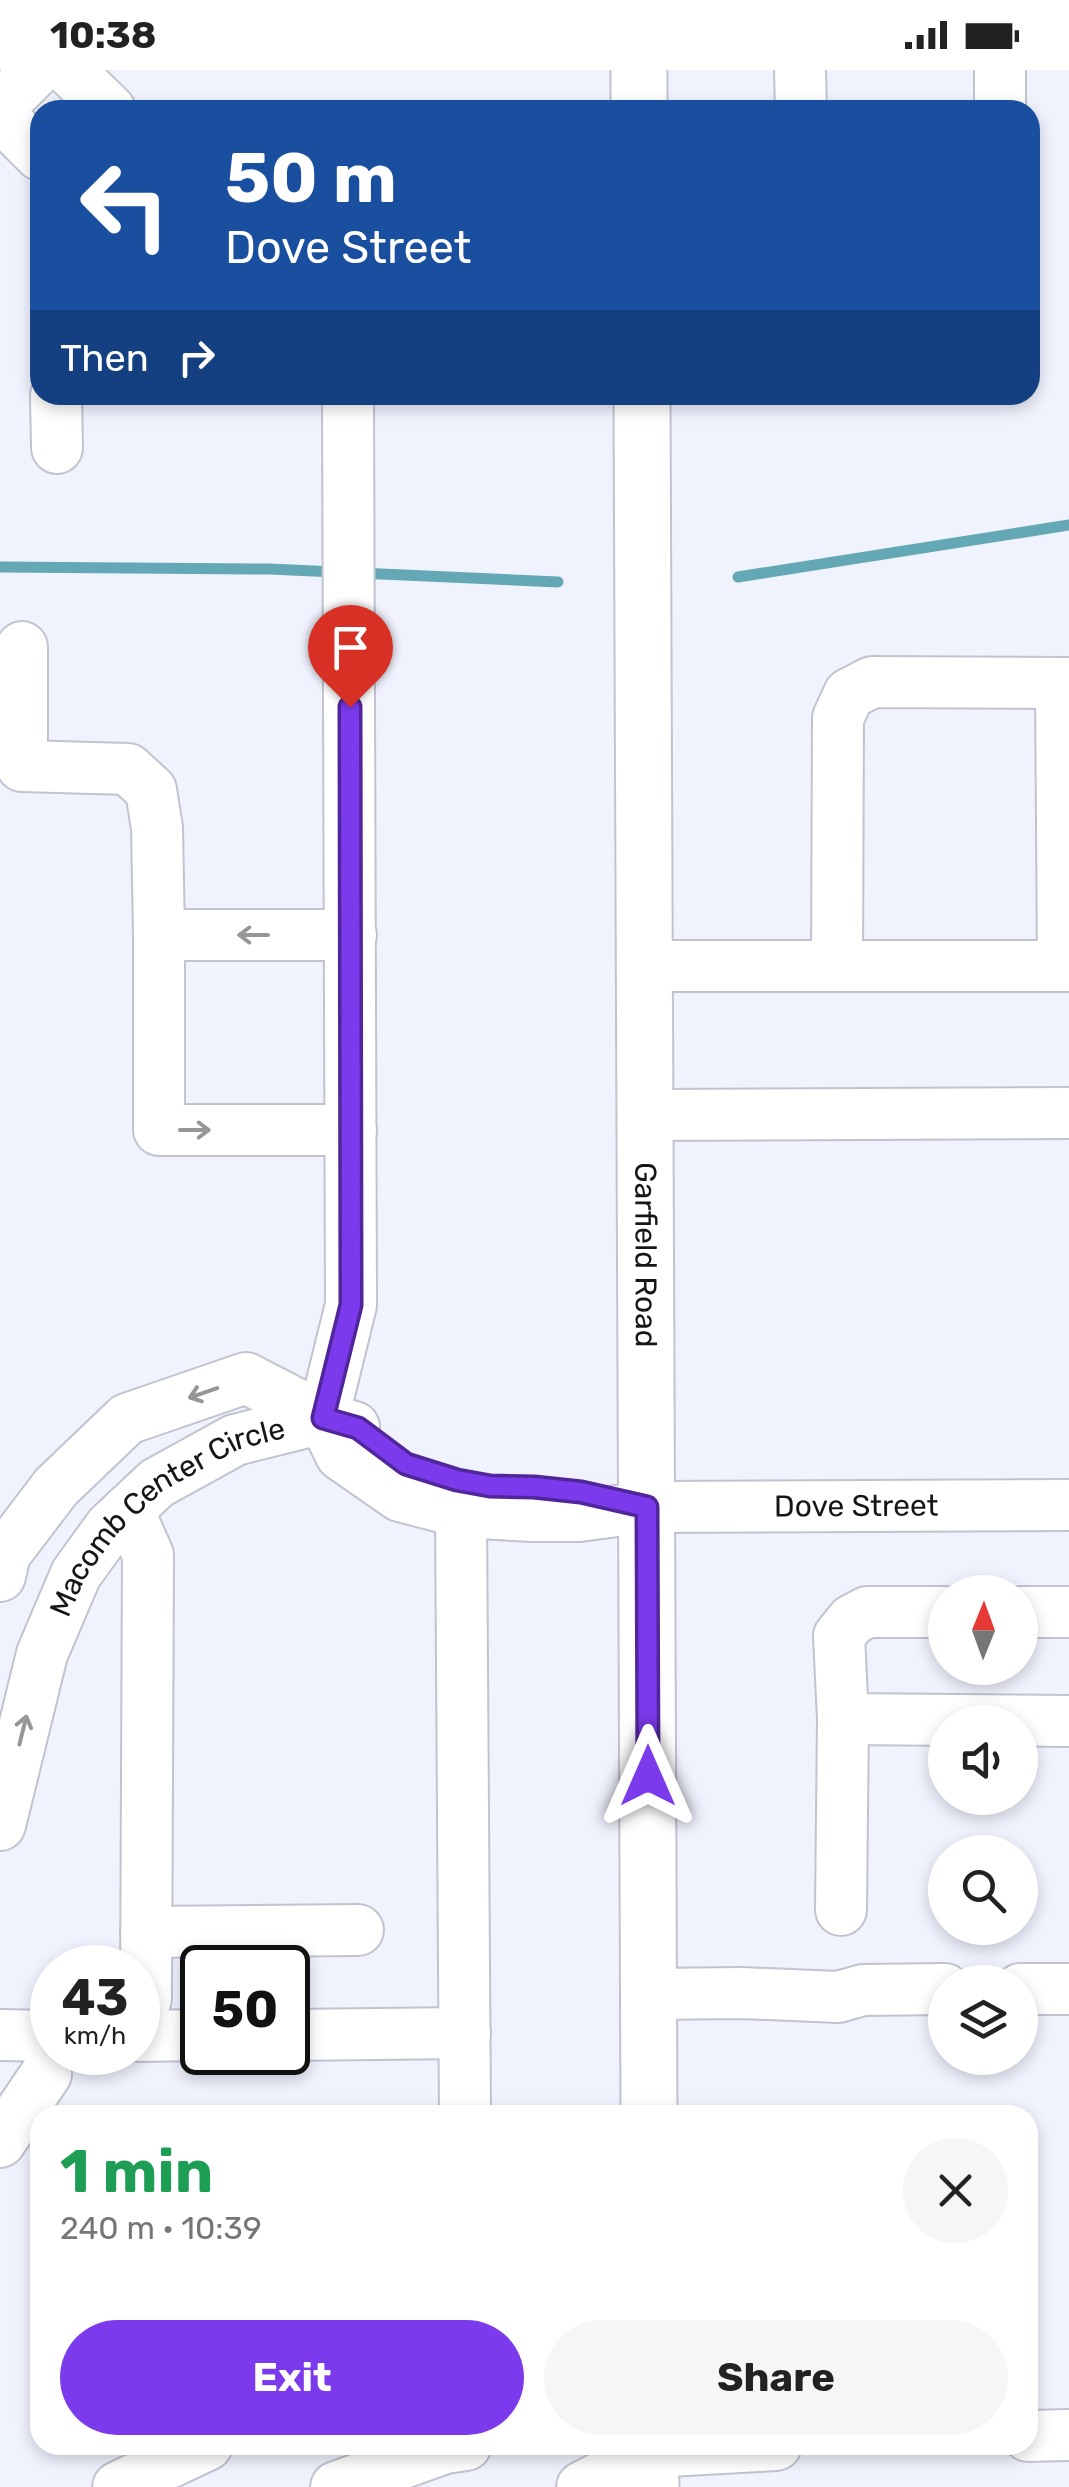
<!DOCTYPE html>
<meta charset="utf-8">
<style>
:root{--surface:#fff;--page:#f6f6f6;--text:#222;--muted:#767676;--accent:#7c3aed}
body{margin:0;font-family:Rubik,sans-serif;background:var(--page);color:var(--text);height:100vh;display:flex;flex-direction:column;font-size:38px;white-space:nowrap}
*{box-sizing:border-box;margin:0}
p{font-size:32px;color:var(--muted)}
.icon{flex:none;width:55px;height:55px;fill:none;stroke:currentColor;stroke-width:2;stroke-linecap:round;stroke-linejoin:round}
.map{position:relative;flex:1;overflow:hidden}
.sheet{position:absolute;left:30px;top:2035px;width:1008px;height:350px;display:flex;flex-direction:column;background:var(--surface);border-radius:30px;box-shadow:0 5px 15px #0003}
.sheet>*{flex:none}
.top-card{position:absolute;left:30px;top:30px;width:1010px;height:305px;border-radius:30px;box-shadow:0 5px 15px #0003;background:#1a4fa0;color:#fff;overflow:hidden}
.needle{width:65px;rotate:1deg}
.controls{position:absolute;left:928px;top:1505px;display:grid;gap:20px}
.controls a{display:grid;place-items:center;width:110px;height:110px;border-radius:50%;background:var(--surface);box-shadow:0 5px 15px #0003;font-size:50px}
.speed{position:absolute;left:30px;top:1875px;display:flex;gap:20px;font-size:50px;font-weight:700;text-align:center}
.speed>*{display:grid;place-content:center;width:130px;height:130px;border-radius:50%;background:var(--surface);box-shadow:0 5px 15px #0003;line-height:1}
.speed small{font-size:25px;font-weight:400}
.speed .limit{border:5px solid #111;border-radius:15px;background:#fff;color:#111}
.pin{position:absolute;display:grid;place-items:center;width:85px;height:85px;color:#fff;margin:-102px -42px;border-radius:50% 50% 50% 0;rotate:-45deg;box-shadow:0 0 10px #0007}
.pin .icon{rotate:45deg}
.me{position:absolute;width:110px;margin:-55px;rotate:0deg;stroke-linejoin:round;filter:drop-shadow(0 0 8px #0008)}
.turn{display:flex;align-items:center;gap:35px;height:210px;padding:0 30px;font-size:45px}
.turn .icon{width:130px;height:130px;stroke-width:2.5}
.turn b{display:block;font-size:70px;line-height:85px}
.then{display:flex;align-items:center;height:95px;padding:0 30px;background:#0003;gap:20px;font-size:38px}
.round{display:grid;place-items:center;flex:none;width:105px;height:105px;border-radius:52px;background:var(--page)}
.head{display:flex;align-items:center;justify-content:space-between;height:170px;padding:0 30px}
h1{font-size:60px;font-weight:700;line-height:75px;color:#1e9e55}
.cta{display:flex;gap:20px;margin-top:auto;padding:20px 30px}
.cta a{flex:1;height:115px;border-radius:60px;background:var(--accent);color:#fff;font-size:40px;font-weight:700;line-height:115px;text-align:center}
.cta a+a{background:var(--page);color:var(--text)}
.status{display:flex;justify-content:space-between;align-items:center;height:70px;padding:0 50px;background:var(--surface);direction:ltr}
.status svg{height:28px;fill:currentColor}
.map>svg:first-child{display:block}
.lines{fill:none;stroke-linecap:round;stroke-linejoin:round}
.stream{stroke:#65a8b5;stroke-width:11}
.minor-casing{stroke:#c1c3cf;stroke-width:54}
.major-casing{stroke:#c1c3cf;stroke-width:59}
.minor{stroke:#fff;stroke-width:50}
.major{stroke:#fff;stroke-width:55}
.oneway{stroke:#969698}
.route-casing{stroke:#51269a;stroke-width:25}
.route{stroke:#7c3aed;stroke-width:18}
.labels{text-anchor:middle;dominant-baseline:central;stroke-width:10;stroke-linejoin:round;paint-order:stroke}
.street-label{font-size:30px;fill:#16161a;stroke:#fff}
</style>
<div class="status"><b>10:38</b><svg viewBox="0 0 49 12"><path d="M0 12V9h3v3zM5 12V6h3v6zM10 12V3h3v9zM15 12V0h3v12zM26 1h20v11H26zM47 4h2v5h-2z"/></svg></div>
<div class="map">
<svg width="1069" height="2417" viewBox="0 0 1069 2417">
<rect width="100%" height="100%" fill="#f0f2fe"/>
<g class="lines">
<!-- stream -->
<g class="stream">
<path d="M 0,497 L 269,499 L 336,502"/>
<path d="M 359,503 L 558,512"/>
<path d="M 738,507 L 1069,455"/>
</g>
<!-- minor casing -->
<g class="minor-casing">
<g id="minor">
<path d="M 69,0 L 110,40"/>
<path d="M 800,0 L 801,40"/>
<path d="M 1000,0 L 1000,40"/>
<path d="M 0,37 L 37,0"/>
<path d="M 0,45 L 40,85"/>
<path d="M 56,325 L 57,378"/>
<path d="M 22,577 L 22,696 L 128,699 L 151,720 L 157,758 L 159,865"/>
<path d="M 1061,613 L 1063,896"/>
<path d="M 351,865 L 159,865 L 159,1060 L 351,1060"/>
<path d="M 644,896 L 1069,896"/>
<path d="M 837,896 L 838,648 L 849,624 L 872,612 L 1069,613"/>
<path d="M 645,1045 L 1069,1043"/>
<path d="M 323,1348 L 351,1235 L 348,325"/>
<path id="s1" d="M 323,1348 L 341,1385 L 400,1426 L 461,1442 L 531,1446 L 579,1446 L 647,1437 L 1069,1435"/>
<path d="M 128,1440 L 148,1485 L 146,1929"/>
<path d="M 461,1442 L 465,2045"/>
<path d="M 0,1506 L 5,1484 L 56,1417 L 127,1349 L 246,1308 L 323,1348 L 354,1357"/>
<path d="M 945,1542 L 867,1542 L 852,1550 L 839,1566 L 843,1649 L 1069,1651"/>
<path d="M 1020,1542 L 1069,1542"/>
<path id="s2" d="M 0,1755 L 42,1584 L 76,1504 L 110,1457 L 157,1413 L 235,1370 L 323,1348"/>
<path d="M 841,1840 L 843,1649"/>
<path d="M 146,1862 L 358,1860"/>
<path d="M 1020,1919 L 1069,1919"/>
<path d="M 649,1924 L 742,1923 L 838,1927 L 863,1920 L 945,1919"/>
<path d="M 0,1965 L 52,1966"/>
<path d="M 288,1965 L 465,1963"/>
<path d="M 138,1966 L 202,1965"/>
<path d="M 0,2072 L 46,2004"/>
<path d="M 1028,2366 L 1069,2365"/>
<path d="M 619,2375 L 650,2382 L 776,2375"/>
<path d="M 118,2417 L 207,2375"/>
<path d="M 336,2417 L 445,2378 L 466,2375"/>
<path d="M 582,2417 L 650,2382"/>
</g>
</g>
<!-- major casing -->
<g class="major-casing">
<g id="major">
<path d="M 639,0 L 639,40"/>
<path id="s3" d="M 642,325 L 649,2045"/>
<path d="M 650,2375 L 651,2417"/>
</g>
</g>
<!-- minor -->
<use href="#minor" class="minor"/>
<!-- major -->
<use href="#major" class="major"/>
</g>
<!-- one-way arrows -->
<defs><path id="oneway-shaft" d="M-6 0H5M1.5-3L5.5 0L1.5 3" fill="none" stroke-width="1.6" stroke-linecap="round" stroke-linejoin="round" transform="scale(2.5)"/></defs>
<g class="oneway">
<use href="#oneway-shaft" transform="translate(253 865) rotate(180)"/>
<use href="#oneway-shaft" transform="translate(195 1060)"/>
<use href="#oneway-shaft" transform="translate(203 1323) rotate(161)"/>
<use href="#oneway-shaft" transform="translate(23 1660) rotate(-76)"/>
</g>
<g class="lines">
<!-- route casing -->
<g class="route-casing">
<path id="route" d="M 350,637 L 351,1235 L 323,1348 L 358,1358 L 406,1394 L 457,1410 L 490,1416 L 534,1417 L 581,1422 L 647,1437 L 648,1706"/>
</g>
<!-- route -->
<use href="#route" class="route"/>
</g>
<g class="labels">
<!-- street labels -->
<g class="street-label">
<text stroke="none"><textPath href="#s3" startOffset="860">Garfield Road</textPath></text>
<text stroke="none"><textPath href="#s1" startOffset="572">Dove Street</textPath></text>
<text stroke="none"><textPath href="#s2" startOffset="372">Macomb Center Circle</textPath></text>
</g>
</g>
</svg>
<div class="controls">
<a><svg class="needle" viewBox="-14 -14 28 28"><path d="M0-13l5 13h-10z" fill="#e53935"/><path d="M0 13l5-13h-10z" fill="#767676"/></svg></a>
<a><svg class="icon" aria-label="sound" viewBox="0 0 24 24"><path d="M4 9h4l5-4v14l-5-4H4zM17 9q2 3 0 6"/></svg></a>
<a><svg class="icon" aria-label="search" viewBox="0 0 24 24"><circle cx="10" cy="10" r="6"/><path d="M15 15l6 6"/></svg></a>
<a><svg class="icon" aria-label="layers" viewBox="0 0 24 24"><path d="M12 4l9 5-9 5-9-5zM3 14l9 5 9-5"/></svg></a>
</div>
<div class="speed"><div>43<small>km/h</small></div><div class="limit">50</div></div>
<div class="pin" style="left:350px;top:637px;background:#d93025"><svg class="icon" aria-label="arrive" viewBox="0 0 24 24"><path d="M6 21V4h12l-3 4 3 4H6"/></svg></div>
<svg class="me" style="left:648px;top:1706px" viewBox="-20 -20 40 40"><path d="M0-17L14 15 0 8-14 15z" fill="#7c3aed" stroke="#fff" stroke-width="4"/></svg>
<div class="top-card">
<div class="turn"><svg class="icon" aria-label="left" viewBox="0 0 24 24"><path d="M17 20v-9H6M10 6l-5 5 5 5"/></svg><div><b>50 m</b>Dove Street</div></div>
<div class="then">Then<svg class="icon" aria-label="right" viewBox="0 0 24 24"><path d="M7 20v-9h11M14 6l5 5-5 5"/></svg></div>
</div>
<section class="sheet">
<div class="head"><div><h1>1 min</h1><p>240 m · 10:39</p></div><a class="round"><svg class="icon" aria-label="close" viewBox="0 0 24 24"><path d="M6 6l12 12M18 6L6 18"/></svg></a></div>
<div class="cta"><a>Exit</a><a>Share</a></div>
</section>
</div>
